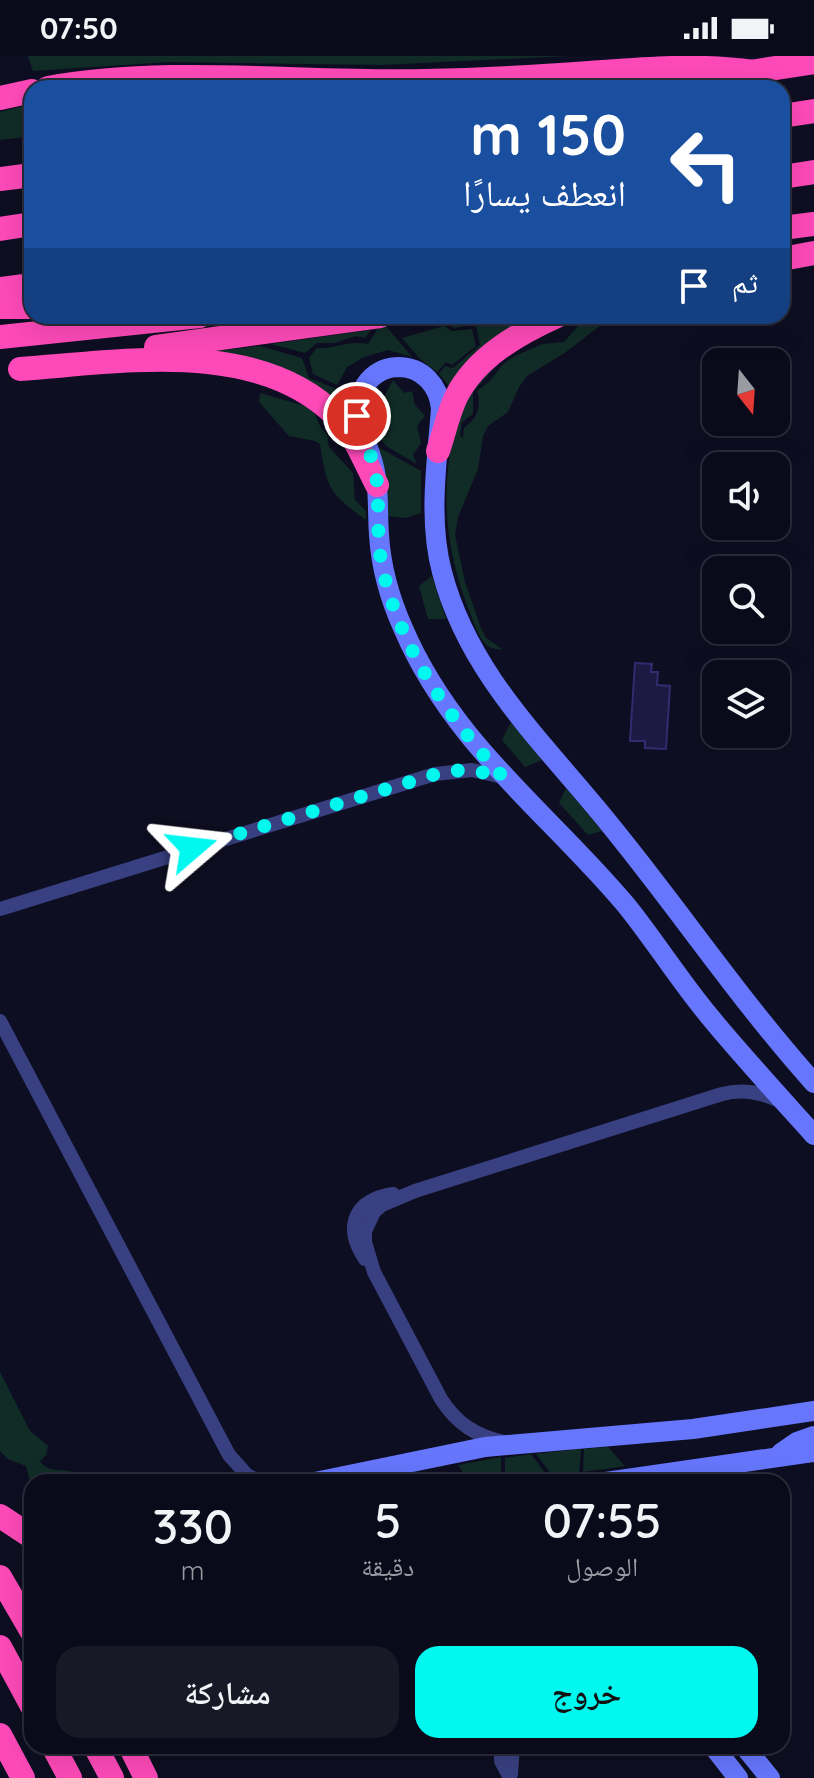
<!DOCTYPE html>
<html lang="ar">
<meta charset="utf-8">
<style>
:root{--surface:#0a0a1a;--page:#181827;--text:#f1f3f6;--muted:#999aa2;--line:#2a2b39;--accent:#01f8ef}
body{margin:0;font-family:Quicksand,"Noto Naskh Arabic",sans-serif;background:var(--page);color:var(--text);direction:rtl;height:100vh;display:flex;flex-direction:column;font-size:30px;white-space:nowrap}
*{box-sizing:border-box;margin:0}
p{font-size:26px;color:var(--muted)}
.icon{flex:none;width:44px;height:44px;fill:none;stroke:currentColor;stroke-width:2;stroke-linecap:round;stroke-linejoin:round}
.map{position:relative;flex:1;overflow:hidden;direction:ltr}
.sheet{position:absolute;left:24px;top:1418px;width:766px;height:280px;display:flex;flex-direction:column;background:var(--surface);border-radius:24px;box-shadow:0 8px 32px #0002,0 0 0 2px var(--line);direction:rtl}
.sheet>*{flex:none}
.hud{position:absolute;left:24px;top:24px;width:766px;height:244px;border-radius:24px;box-shadow:0 8px 32px #0002,0 0 0 2px var(--line);direction:rtl;background:#1a4fa0;color:#fff;overflow:hidden}
.needle{width:52px;rotate:163deg}
.controls{position:absolute;left:702px;top:292px;display:grid;gap:16px}
.controls a{display:grid;place-items:center;width:88px;height:88px;border-radius:16px;background:var(--surface);box-shadow:0 8px 32px #0002,0 0 0 2px var(--line);font-size:40px}
.pin{position:absolute;display:grid;place-items:center;width:68px;height:68px;color:#fff;margin:-34px;border:4px solid #fff;border-radius:50%;box-shadow:0 2px 8px #0007}
.me{position:absolute;width:88px;margin:-44px;rotate:73deg;stroke-linejoin:round;filter:drop-shadow(0 0 6px #0008)}
.turn{display:flex;align-items:center;gap:28px;height:168px;padding:0 32px;font-size:36px}
.turn .icon{width:104px;height:104px;stroke-width:2.5}
.turn b{display:block;font-size:56px;line-height:68px}
.then{display:flex;align-items:center;height:76px;padding:0 32px;background:#0003;gap:16px;font-size:30px}
.eta{display:flex;justify-content:space-evenly;align-items:center;height:136px;text-align:center}
.eta b{font-size:48px;font-weight:600;line-height:56px}
.cta{display:flex;gap:16px;margin-top:auto;padding:16px 32px}
.cta a{flex:1;height:92px;border-radius:24px;background:var(--accent);color:#111;font-size:32px;font-weight:600;line-height:92px;text-align:center}
.cta a+a{background:var(--page);color:var(--text)}
.status{display:flex;justify-content:space-between;align-items:center;height:56px;padding:0 40px;background:var(--surface);direction:ltr}
.status svg{height:22px;fill:currentColor}
.map>svg:first-child{display:block}
.green{fill:#112c27}
.building{fill:#1c1a43;stroke:#302c6f;stroke-width:2}
.lines{fill:none;stroke-linecap:round;stroke-linejoin:round}
.street{stroke:#394081;stroke-width:14}
.secondary{stroke:#6677fe;stroke-width:20}
.highway{stroke:#fe4ab9;stroke-width:24}
.route{stroke:#01f8ef;stroke-width:14;stroke-dasharray:0 25.2}
</style>
<div class="status"><b>07:50</b><svg viewBox="0 0 49 12"><path d="M0 12V9h3v3zM5 12V6h3v6zM10 12V3h3v9zM15 12V0h3v12zM26 1h20v11H26zM47 4h2v5h-2z"/></svg></div>
<div class="map">
<svg width="814" height="1722" viewBox="0 0 814 1722">
<rect width="100%" height="100%" fill="#0e0e22"/>
<!-- green -->
<g class="green">
<path d="M 28,0 L 568,0 L 381,9 L 169,6 L 33,15 Z"/>
<path d="M 32,48 L 32,80 L 0,84 L 0,56 Z"/>
<path d="M 464,260 L 531,260 L 450,331 L 439,318 L 445,310 L 453,312 L 480,289 L 476,268 L 454,272 L 444,263 Z"/>
<path d="M 611,260 L 621,260 L 601,269 L 566,296 L 527,320 L 519,331 L 508,356 L 488,370 L 483,380 L 478,413 L 458,461 L 455,479 L 465,526 L 481,572 L 486,582 L 502,593 C 484,596 478,577 472,562 C 450,509 441,454 450,398 C 452,386 453,373 457,362 C 466,339 481,324 498,308 L 473,336 L 473,358 L 462,366 L 460,380 L 463,382 L 464,372 C 477,363 482,351 477,335 L 490,325 L 503,308 L 513,301 L 542,288 L 564,286 L 579,269 Z"/>
<path d="M 444,270 L 452,275 L 472,273 L 476,290 L 452,309 L 446,306 L 437,316 L 421,304 L 402,282 Z"/>
<path d="M 387,271 L 412,301 L 388,294 L 364,301 L 347,311 L 337,329 L 313,318 L 309,302 L 317,292 C 335,293 350,284 368,288 L 378,272 Z"/>
<path d="M 371,274 L 365,282 L 355,280 L 335,287 L 317,287 L 305,297 L 271,288 Z"/>
<path d="M 260,290 L 302,302 L 309,322 L 337,333 L 333,342 L 315,333 L 197,297 Z"/>
<path d="M 393,324 L 404,337 L 412,335 L 415,349 L 425,360 L 417,370 L 421,387 L 413,399 L 417,408 L 386,390 L 382,385 L 381,346 Z"/>
<path d="M 260,337 L 312,352 L 321,372 L 327,378 L 329,391 L 353,417 L 355,444 L 366,455 L 366,464 C 329,437 327,433 320,388 L 315,385 L 289,380 L 259,346 Z"/>
<path d="M 366,357 L 381,367 L 382,374 L 376,386 L 378,391 L 421,415 L 421,457 L 405,462 L 385,460 Z"/>
<path d="M 432,520 L 446,563 L 428,563 L 419,530 Z"/>
<path d="M 511,666 L 542,704 L 525,711 L 502,684 Z"/>
<path d="M 566,732 L 602,775 L 588,779 L 559,747 Z"/>
<path d="M 0,1316 L 30,1375 L 48,1390 L 46,1399 L 40,1405 C 47,1416 58,1413 70,1415 L 80,1426 L 32,1426 L 32,1433 L 26,1410 L 8,1403 L 0,1395 Z"/>
<path d="M 608,1391 L 625,1410 L 583,1416 L 584,1393 Z"/>
<path d="M 581,1393 L 579,1417 L 554,1422 L 536,1398 Z"/>
<path d="M 531,1398 L 549,1422 L 505,1426 L 505,1402 Z"/>
<path d="M 501,1401 L 501,1426 L 469,1426 L 458,1409 Z"/>
</g>
<!-- building -->
<path class="building" d="M 635,607 L 652,608 L 651,616 L 658,616 L 657,629 L 670,630 L 666,693 L 645,692 L 645,685 L 630,685 Z"/>
<g class="lines">
<!-- street -->
<g class="street">
<path d="M 0,853 L 435,718 L 472,714 L 503,721"/>
<path d="M 0,965 L 229,1399 L 247,1419 L 260,1426"/>
<path d="M 365,1203 C 343,1170 355,1144 393,1138"/>
<path d="M 504,1386 C 476,1380 457,1368 441,1343 L 374,1216 L 365,1186 L 365,1175 L 374,1156 L 382,1149 L 415,1135 L 722,1038 C 743,1033 760,1036 780,1045"/>
<path d="M 501,1690 L 501,1705 L 510,1722"/>
<path d="M 511,1718 L 513,1690"/>
</g>
<!-- secondary -->
<g class="secondary">
<path d="M 814,1027 C 744,949 685,862 619,780 C 553,695 470,624 442,516 C 428,464 437,406 441,353 C 439,330 423,311 398,311 C 369,312 353,340 358,367 C 361,379 368,389 371,401 C 380,426 377,453 379,479 C 381,511 390,543 403,572 C 453,689 548,756 626,849 C 655,885 680,925 710,961 C 743,1001 779,1040 814,1079"/>
<path d="M 781,1397 L 797,1386 L 814,1380"/>
<path d="M 315,1426 L 485,1391 L 693,1373 L 814,1355"/>
<path d="M 606,1426 L 814,1396"/>
<path d="M 713,1690 L 738,1722"/>
<path d="M 744,1690 L 770,1722"/>
</g>
<!-- highway -->
<g class="highway">
<path d="M 737,18 L 814,6"/>
<path d="M 48,32 C 170,10 301,28 425,25 C 480,24 534,21 589,17 C 645,13 698,8 753,16"/>
<path d="M 638,32 L 693,24"/>
<path d="M 0,42 L 32,35"/>
<path d="M 782,60 L 814,55"/>
<path d="M 782,121 L 814,116"/>
<path d="M 0,123 L 32,119"/>
<path d="M 782,172 L 814,168"/>
<path d="M 0,173 L 32,168"/>
<path d="M 782,203 L 814,197"/>
<path d="M 0,233 L 32,229"/>
<path d="M 0,251 L 32,251"/>
<path d="M 0,281 L 200,260"/>
<path d="M 156,291 L 380,260"/>
<path d="M 20,313 C 120,306 258,281 337,361 C 355,379 365,406 377,429"/>
<path d="M 438,395 C 444,377 448,358 456,341 C 476,301 519,277 557,260"/>
<path d="M 0,1460 L 32,1481"/>
<path d="M 0,1521 L 32,1576"/>
<path d="M 0,1591 L 32,1650"/>
<path d="M 0,1679 L 23,1722"/>
<path d="M 53,1690 L 70,1722"/>
<path d="M 95,1690 L 112,1722"/>
<path d="M 130,1690 L 146,1722"/>
</g>
</g>
<g class="lines">
<!-- route -->
<path class="route" d="M 192,792 L 446,715 L 472,714 L 503,721 C 447,660 396,586 381,504 C 376,475 380,446 376,418 C 372,397 360,380 357,360"/>
</g>
</svg>
<div class="controls">
<a><svg class="needle" viewBox="-14 -14 28 28"><path d="M0-13l5 13h-10z" fill="#e53935"/><path d="M0 13l5-13h-10z" fill="#999aa2"/></svg></a>
<a><svg class="icon" aria-label="sound" viewBox="0 0 24 24"><path d="M4 9h4l5-4v14l-5-4H4zM17 9q2 3 0 6"/></svg></a>
<a><svg class="icon" aria-label="search" viewBox="0 0 24 24"><circle cx="10" cy="10" r="6"/><path d="M15 15l6 6"/></svg></a>
<a><svg class="icon" aria-label="layers" viewBox="0 0 24 24"><path d="M12 4l9 5-9 5-9-5zM3 14l9 5 9-5"/></svg></a>
</div>
<div class="pin" style="left:357px;top:360px;background:#d93025"><svg class="icon" aria-label="arrive" viewBox="0 0 24 24"><path d="M6 21V4h12l-3 4 3 4H6"/></svg></div>
<svg class="me" style="left:192px;top:792px" viewBox="-20 -20 40 40"><path d="M0-17L14 15 0 8-14 15z" fill="#01f8ef" stroke="#fff" stroke-width="4"/></svg>
<div class="hud">
<div class="turn"><svg class="icon" aria-label="left" viewBox="0 0 24 24"><path d="M17 20v-9H6M10 6l-5 5 5 5"/></svg><div><b>150 m</b>انعطف يسارًا</div></div>
<div class="then">ثم<svg class="icon" aria-label="arrive" viewBox="0 0 24 24"><path d="M6 21V4h12l-3 4 3 4H6"/></svg></div>
</div>
<section class="sheet">
<div class="eta">
<div><b>07:55</b><p>الوصول</p></div>
<div><b>5</b><p>دقيقة</p></div>
<div><b>330</b><p>m</p></div>
</div>
<div class="cta"><a>خروج</a><a>مشاركة</a></div>
</section>
</div>
